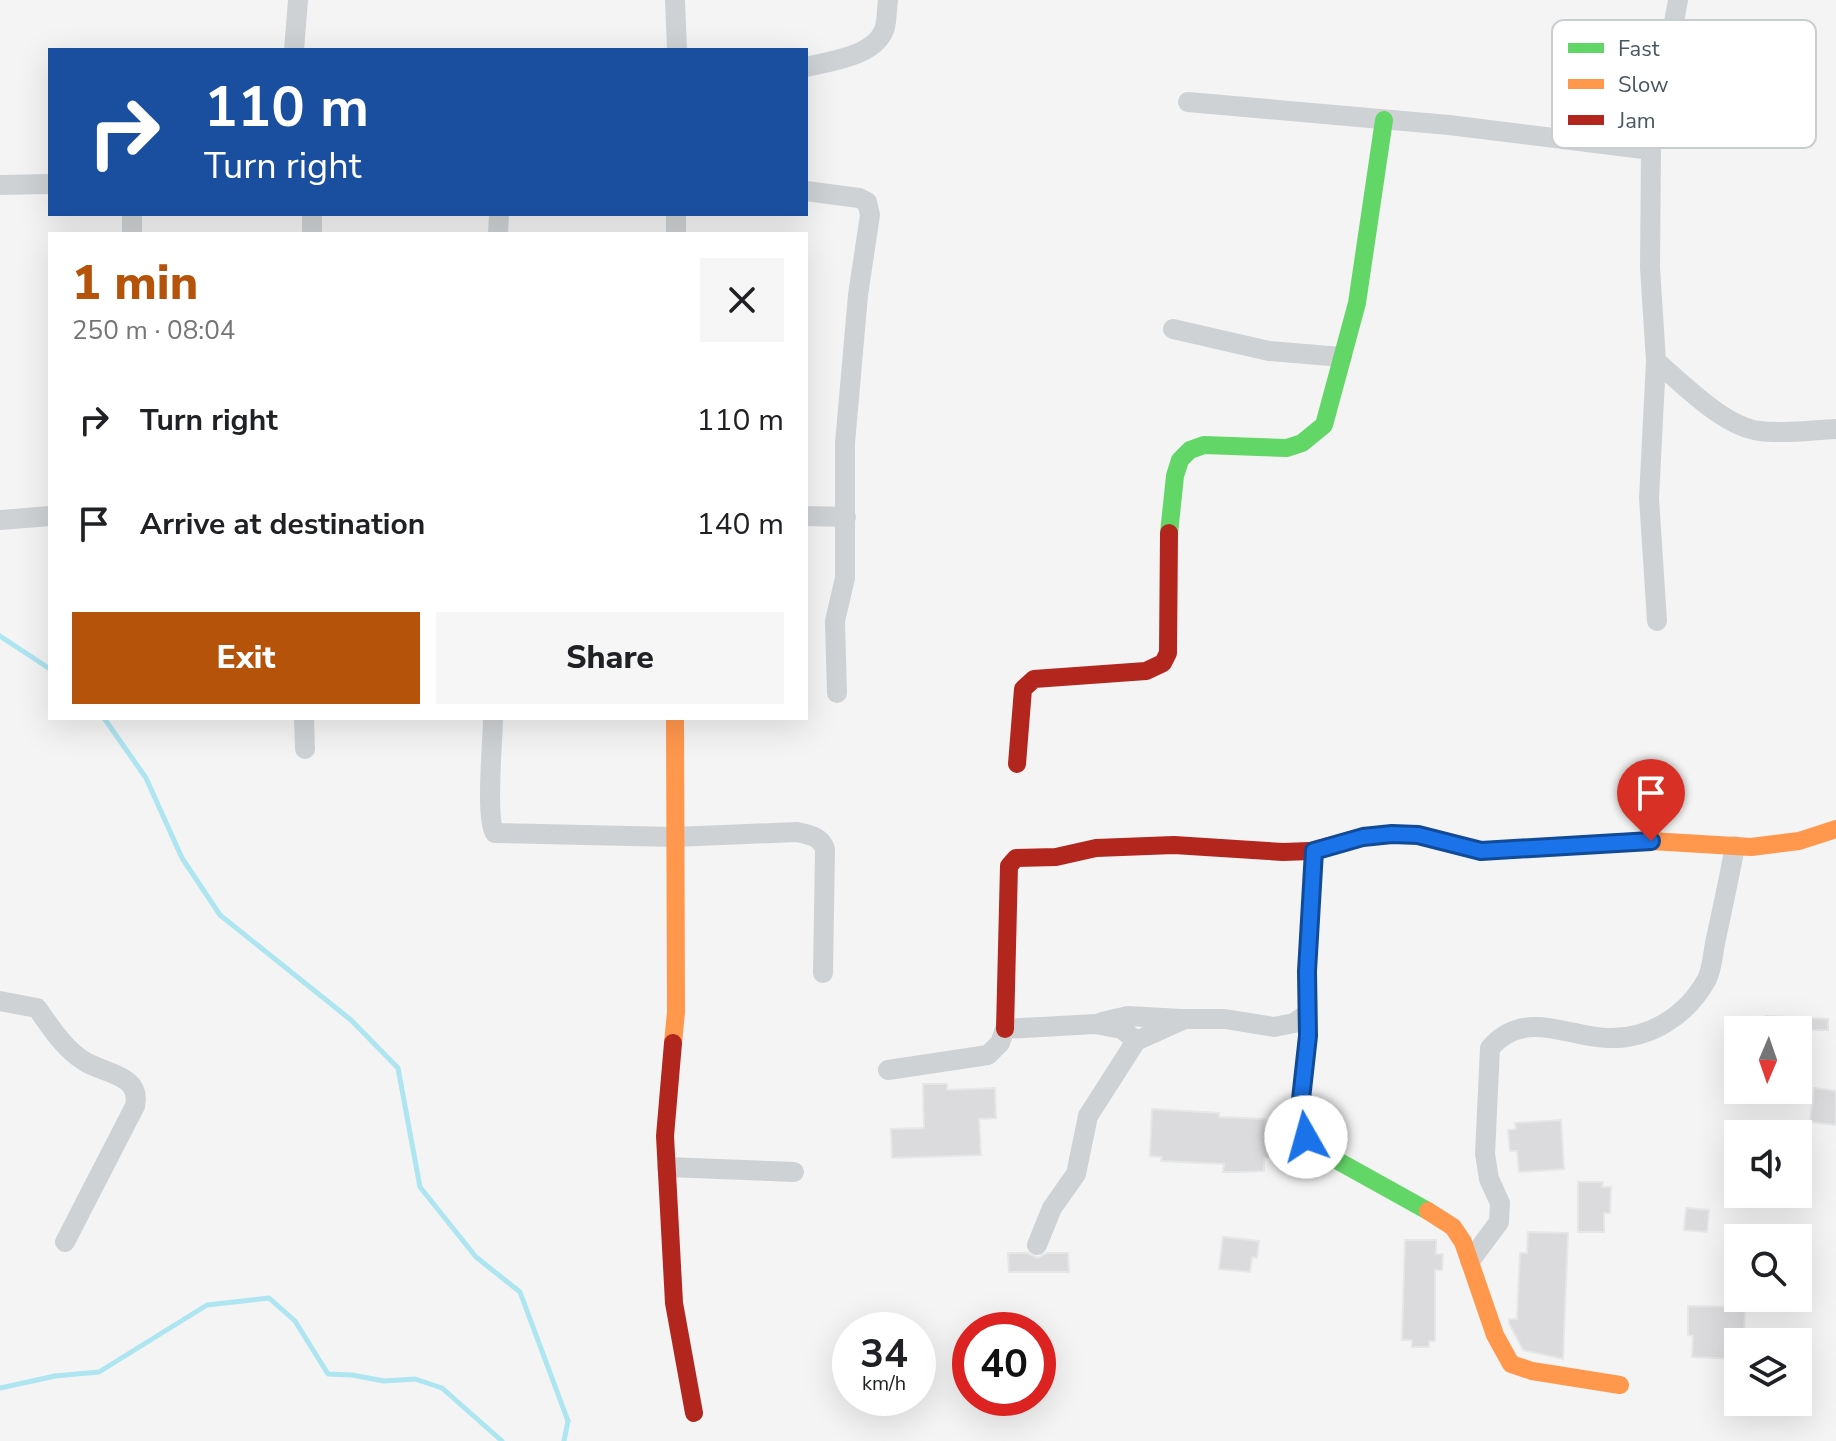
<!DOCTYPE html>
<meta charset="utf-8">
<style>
:root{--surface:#fff;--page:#f6f6f6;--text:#202124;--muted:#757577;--accent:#b45309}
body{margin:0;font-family:"Nunito Sans",sans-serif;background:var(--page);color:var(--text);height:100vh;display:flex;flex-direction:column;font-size:30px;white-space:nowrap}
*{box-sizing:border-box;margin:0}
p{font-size:26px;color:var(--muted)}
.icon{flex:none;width:44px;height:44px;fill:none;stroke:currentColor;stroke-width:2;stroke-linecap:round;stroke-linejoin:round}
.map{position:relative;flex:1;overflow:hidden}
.sheet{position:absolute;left:48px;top:232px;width:760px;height:488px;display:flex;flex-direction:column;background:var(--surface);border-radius:0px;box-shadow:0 8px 32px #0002}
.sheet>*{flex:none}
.top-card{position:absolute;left:48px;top:48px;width:760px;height:168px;border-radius:0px;box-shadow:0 8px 32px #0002;background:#1a4fa0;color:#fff;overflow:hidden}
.needle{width:52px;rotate:182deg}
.buttons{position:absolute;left:1724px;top:1016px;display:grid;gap:16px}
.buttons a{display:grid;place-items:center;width:88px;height:88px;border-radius:0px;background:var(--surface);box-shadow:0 8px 32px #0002;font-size:40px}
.speed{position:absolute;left:832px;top:1312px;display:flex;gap:16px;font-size:40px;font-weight:700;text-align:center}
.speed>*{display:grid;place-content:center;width:104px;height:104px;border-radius:50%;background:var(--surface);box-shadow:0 8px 32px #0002;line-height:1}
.speed small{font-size:20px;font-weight:400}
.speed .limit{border:12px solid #d22;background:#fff;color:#111}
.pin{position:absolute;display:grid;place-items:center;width:68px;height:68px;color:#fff;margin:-82px -34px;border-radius:50% 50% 50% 0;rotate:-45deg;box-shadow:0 0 8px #0007}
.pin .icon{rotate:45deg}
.me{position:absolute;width:88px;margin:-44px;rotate:353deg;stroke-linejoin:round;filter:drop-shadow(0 0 6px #0008)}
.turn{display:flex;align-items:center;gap:28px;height:168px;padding:0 24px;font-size:36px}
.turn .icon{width:104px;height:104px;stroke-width:2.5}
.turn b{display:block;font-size:56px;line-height:68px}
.round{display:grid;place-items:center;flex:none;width:84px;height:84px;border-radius:0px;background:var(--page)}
.overview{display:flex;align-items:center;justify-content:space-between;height:136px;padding:0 24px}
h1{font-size:48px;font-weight:800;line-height:60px;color:var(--accent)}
.primary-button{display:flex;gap:16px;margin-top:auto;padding:16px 24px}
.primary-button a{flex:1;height:92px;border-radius:0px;background:var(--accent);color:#fff;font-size:32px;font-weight:800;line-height:92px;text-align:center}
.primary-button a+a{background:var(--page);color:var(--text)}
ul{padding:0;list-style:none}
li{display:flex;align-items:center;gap:24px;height:104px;padding:0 24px}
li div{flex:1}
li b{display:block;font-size:30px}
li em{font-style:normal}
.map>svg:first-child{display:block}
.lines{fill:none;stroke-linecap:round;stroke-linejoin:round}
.stream{stroke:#ade5f0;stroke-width:5}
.building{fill:#dbdbdd;stroke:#e5e6e6;stroke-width:2}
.street{stroke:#cfd2d4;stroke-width:20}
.fast{stroke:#63d668;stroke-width:18}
.slow{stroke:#ff974d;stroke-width:18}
.jam{stroke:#b3261e;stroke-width:18}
.route-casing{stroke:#114b97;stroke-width:20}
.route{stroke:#1a73e8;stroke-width:14}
.key{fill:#fff;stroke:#c8cdd0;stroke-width:2}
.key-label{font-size:22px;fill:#495761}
</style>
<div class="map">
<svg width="1836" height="1441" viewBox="0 0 1836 1441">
<rect width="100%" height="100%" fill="#f4f4f4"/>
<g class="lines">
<!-- stream -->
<g class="stream">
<path d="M 0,636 L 50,669"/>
<path d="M 104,718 L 146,778 L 182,858 L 220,915 L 351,1020 L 398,1068 L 420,1187 L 476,1257 L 520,1292 L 568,1421"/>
<path d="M 0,1388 L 55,1376 L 99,1372 L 207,1305 L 269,1298 L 295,1321 L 328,1374 L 352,1375 L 384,1381 L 415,1379 L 442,1388 L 502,1441"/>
<path d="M 564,1441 L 568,1421 L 564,1441"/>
</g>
</g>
<!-- building -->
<g class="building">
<path d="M 1766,1016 L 1828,1019 L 1828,1030 L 1766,1030 Z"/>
<path d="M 923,1084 L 947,1084 L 947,1090 L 995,1088 L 996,1118 L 979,1119 L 981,1155 L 892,1158 L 891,1129 L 924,1128 Z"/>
<path d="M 1814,1088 L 1836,1091 L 1836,1125 L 1810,1122 Z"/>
<path d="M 1152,1109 L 1219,1113 L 1219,1117 L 1265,1119 L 1265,1133 L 1273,1133 L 1272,1158 L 1264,1158 L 1264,1171 L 1241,1172 L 1223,1172 L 1224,1164 L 1161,1161 L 1162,1157 L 1150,1156 Z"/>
<path d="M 1561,1120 L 1564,1169 L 1519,1172 L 1517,1151 L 1510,1151 L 1508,1130 L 1516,1129 L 1515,1123 Z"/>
<path d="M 1578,1182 L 1603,1182 L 1602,1187 L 1611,1187 L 1610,1213 L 1604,1213 L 1604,1232 L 1578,1232 Z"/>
<path d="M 1686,1208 L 1709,1210 L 1707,1232 L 1684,1230 Z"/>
<path d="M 1528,1232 L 1568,1233 L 1563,1359 L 1523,1350 L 1509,1323 L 1509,1319 L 1517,1319 L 1520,1253 L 1527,1253 Z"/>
<path d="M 1223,1237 L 1259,1241 L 1257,1258 L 1252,1257 L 1250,1272 L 1219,1269 Z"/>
<path d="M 1405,1240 L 1436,1240 L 1436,1254 L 1443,1254 L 1442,1270 L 1435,1270 L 1435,1341 L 1429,1341 L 1429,1347 L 1412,1347 L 1412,1340 L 1402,1340 Z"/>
<path d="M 1008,1253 L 1027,1253 L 1038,1258 L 1047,1253 L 1068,1253 L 1069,1272 L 1009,1272 Z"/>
<path d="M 1688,1306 L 1745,1307 L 1744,1342 L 1738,1342 L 1738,1359 L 1692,1357 L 1693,1336 L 1688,1335 Z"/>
</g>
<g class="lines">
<!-- street -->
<g class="street">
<path d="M 675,0 L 677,50"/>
<path d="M 294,50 L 298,0"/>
<path d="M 806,67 C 831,61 877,56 885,27 C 887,18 887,8 888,0"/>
<path d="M 1188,102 L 1449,125 L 1651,150"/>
<path d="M 1,185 L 50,184"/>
<path d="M 806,191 L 859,198 L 867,202 L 870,215 L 858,295 L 845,443 L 845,578 L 835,621 L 837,693"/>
<path d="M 312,214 L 312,234"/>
<path d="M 132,234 L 132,214"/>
<path d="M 498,234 L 499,214"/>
<path d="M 676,234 L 676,214"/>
<path d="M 1173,329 L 1269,351 L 1342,357"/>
<path d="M 1656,361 C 1683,384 1724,427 1760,431 C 1785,434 1811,430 1836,429"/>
<path d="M 806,516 L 846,517"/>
<path d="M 1,520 L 50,516"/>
<path d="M 1657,621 L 1649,498 L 1656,361 L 1650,268 L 1651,150 L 1678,0"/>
<path d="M 304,718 L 305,749"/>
<path d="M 493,718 C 493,740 485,818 495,833 L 674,837 L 797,832 C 809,835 821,836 825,849 L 823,973"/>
<path d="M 0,1001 L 37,1008 C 50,1026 64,1049 84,1061 C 104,1074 142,1074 135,1106 L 65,1242"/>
<path d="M 1102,1022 L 1128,1016 L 1181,1019"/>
<path d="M 888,1070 L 988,1055 L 1000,1043 L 1005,1029 L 1095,1024 L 1122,1029 L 1136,1041"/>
<path d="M 667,1167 L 794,1172"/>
<path d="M 1037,1245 L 1052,1208 L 1076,1174 L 1088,1116 L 1136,1041 L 1185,1019 L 1225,1019 L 1274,1027 L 1294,1023 L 1307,1014"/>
<path d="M 1470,1261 L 1499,1222 L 1500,1203 L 1489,1179 L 1485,1154 L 1490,1048 C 1524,1009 1566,1036 1606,1038 C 1649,1040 1687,1016 1707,979 C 1712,969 1713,954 1715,943 C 1722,911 1729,879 1735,846"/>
</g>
<!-- fast -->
<g class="fast">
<path d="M 1169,533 L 1175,476 L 1180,460 L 1190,450 L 1204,445 L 1287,448 L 1302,443 L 1324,425 L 1357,303 L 1384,120"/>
<path d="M 1314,851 L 1307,971 L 1308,1036 L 1300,1108 L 1306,1137 L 1320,1151 L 1428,1211"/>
</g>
<!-- slow -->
<g class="slow">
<path d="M 1310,851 L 1363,837 L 1392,834 L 1418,835 L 1481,851 L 1651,841 L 1751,847 L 1799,841 L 1836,829"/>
<path d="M 673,1043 L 676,1012 L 675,718"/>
<path d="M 1428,1211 L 1453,1227 L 1463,1242 L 1495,1335 L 1511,1364 L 1532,1371 L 1620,1385"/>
</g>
<!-- jam -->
<g class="jam">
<path d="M 1017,764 L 1023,689 L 1034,679 L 1146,671 L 1163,663 L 1168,653 L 1169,533"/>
<path d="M 1005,1029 L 1009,866 L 1016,858 L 1056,857 L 1096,848 L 1174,845 L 1283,852 L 1310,851"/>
<path d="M 673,1043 L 665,1136 L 674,1303 L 694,1413"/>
</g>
</g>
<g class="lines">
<!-- route casing -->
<g class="route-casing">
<path id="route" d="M 1306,1137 L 1300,1108 L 1308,1036 L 1307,971 L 1314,851 L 1363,837 L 1392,834 L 1418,835 L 1481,851 L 1651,841"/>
</g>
<!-- route -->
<use href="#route" class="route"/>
</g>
<!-- legend -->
<rect x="1552" y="20" width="264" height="128" rx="12" class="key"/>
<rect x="1568" y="43" width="36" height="10" fill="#63d668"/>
<rect x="1568" y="79" width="36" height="10" fill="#ff974d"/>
<rect x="1568" y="115" width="36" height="10" fill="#b3261e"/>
<g class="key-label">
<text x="1618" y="56">Fast</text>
<text x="1618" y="92">Slow</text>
<text x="1618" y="128">Jam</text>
</g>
</svg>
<div class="buttons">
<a><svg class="needle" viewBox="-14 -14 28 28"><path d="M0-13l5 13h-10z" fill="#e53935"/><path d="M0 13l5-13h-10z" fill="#757577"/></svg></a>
<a><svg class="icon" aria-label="sound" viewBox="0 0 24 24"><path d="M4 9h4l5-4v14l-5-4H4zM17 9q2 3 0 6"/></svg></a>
<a><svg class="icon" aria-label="search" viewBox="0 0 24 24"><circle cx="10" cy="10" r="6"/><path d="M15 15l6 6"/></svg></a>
<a><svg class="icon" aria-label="layers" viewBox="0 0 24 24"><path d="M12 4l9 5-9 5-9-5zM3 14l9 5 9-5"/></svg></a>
</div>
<div class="speed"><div>34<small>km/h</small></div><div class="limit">40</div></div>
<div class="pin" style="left:1651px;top:841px;background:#d93025"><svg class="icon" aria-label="arrive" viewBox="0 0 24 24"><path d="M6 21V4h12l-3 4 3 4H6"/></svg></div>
<svg class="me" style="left:1306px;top:1137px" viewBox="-20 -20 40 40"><circle r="19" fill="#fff"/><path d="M0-13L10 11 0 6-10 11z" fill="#1a73e8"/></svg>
<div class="top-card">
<div class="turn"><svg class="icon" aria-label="right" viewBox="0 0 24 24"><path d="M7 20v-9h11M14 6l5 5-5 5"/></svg><div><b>110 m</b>Turn right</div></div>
</div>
<section class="sheet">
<div class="overview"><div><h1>1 min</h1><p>250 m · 08:04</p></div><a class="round"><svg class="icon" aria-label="close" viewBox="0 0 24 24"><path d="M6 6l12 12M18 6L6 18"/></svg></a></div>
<ul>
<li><svg class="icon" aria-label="right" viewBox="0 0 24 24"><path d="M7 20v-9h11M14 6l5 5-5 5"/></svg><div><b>Turn right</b></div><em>110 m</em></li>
<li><svg class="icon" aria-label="arrive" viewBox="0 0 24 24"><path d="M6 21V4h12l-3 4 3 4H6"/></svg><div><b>Arrive at destination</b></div><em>140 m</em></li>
</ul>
<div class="primary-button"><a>Exit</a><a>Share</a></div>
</section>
</div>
